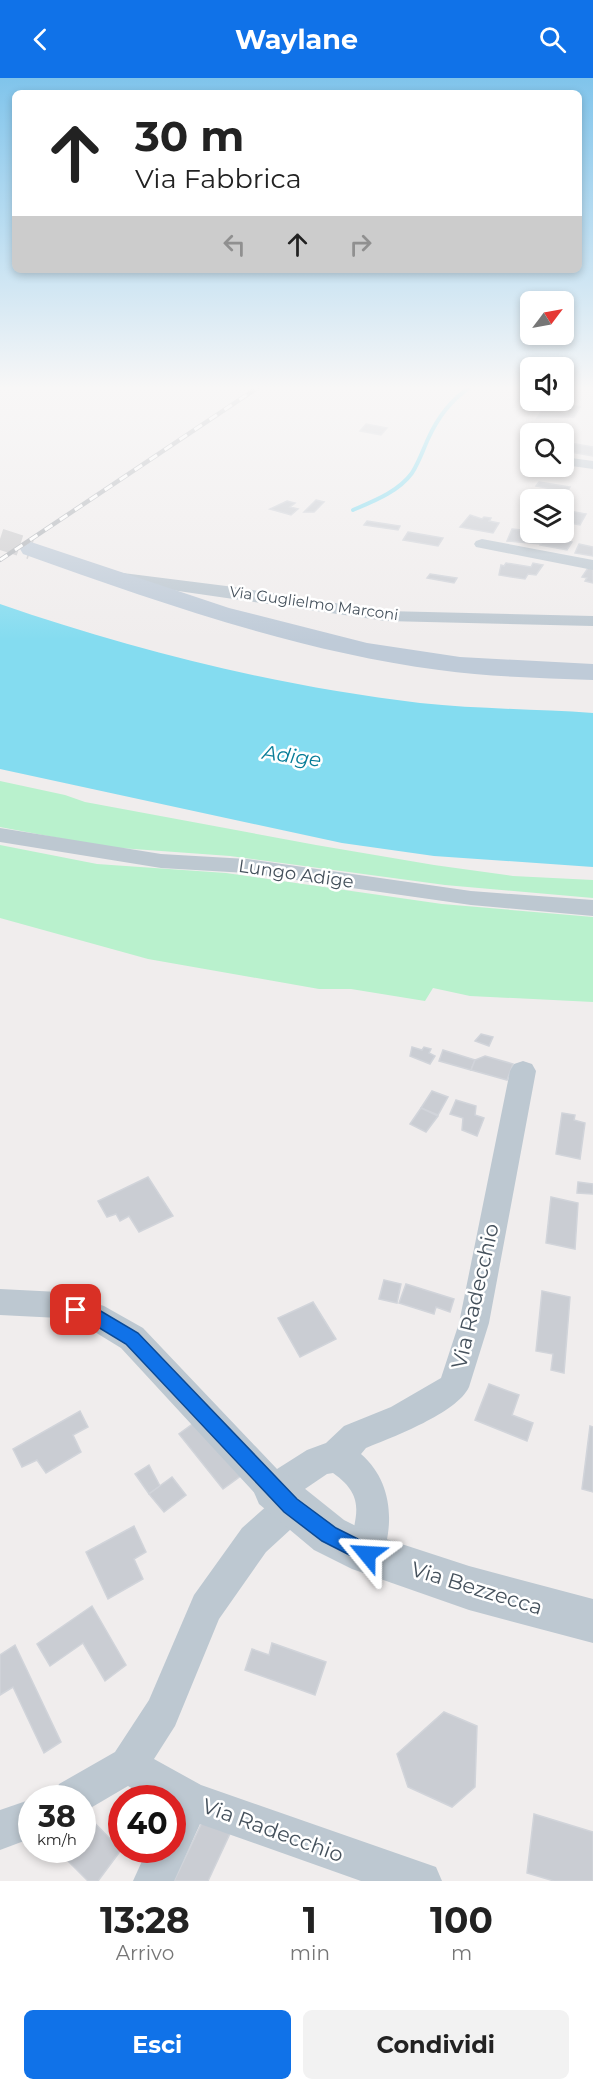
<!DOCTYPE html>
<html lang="it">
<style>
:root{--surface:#fff;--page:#f2f2f2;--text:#222;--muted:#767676;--accent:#1072e8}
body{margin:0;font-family:Montserrat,sans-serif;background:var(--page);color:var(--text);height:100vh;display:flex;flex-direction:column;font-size:22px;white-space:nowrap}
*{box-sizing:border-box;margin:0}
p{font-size:20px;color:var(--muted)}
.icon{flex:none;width:33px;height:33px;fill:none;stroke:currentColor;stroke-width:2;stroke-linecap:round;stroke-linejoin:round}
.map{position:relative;height:1803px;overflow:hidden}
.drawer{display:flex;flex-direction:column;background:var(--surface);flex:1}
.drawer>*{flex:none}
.guide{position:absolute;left:12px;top:12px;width:570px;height:183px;border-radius:9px;box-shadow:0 3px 9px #0003;background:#fff;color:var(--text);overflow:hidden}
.needle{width:39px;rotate:58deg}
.controls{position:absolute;left:520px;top:213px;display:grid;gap:12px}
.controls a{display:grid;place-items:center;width:54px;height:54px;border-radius:9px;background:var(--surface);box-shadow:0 3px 9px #0003;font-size:30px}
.speed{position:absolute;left:18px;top:1707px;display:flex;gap:12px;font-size:30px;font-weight:700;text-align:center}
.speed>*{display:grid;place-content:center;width:78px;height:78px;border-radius:50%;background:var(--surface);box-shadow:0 3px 9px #0003;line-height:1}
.speed small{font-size:15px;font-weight:400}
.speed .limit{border:9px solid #d22;background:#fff;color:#111}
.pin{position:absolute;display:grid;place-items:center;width:51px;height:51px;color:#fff;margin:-26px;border-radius:12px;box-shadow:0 3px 9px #0006}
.me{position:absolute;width:66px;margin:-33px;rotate:297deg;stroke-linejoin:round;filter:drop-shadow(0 0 4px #0008)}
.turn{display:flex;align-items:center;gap:21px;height:126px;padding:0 24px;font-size:27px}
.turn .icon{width:78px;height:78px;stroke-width:2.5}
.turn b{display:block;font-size:42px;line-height:51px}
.lanes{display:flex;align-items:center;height:57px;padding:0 24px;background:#0003;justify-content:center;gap:30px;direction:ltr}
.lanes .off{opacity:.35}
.eta{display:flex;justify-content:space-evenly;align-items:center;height:102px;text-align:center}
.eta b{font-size:36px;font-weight:700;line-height:42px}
.primary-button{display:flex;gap:12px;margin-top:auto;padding:12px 24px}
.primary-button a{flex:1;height:69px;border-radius:9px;background:var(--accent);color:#fff;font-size:24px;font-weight:700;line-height:69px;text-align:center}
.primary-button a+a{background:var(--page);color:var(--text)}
header{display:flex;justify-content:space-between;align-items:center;height:78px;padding:0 24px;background:var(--accent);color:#fff;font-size:27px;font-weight:700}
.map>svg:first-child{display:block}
.green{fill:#b9f1cd}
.water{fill:#84dcf0}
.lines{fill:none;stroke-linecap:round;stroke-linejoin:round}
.stream{stroke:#84dcf0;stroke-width:4}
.building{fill:#cacdd3;stroke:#d1d4da;stroke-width:1.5}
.secondary-tunnel{stroke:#ceced0;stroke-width:21;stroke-dasharray:21 10;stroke-linecap:butt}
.minor{fill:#bdc8d1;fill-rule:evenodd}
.tertiary{fill:#bdc8d1;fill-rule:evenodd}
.secondary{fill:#bfcbd8;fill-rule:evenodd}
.rail-casing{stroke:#afb3b8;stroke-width:4.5}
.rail{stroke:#fff;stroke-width:3;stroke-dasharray:9;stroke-linecap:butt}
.route{fill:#1072e8;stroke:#0a4a97;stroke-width:1.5}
.labels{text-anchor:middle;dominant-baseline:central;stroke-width:5;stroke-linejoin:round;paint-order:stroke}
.far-street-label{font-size:15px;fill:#45515c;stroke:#fff}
.street-label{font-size:18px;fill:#45515c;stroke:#fff}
.water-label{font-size:20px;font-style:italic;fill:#077c97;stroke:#fff}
.near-street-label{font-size:21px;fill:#45515c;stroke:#fff}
</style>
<header><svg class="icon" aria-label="back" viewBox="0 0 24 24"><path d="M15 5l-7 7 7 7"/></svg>Waylane<svg class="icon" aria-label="search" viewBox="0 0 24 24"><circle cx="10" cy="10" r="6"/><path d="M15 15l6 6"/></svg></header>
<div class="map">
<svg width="593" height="1803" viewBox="0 0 593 1803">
<rect width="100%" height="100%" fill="#f0eded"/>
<!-- green -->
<g class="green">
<path d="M 0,703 L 65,717 L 85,724 L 316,767 L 434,787 L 513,798 L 593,802 L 593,820 L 445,807 L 230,778 L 106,769 L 0,749 Z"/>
<path d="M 0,767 L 97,786 L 226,795 L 442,826 L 593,839 L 593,924 L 470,918 L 433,910 L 425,923 L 351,911 L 319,911 L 148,881 L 0,840 Z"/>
</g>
<!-- water -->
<path class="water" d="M 0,526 C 136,573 277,608 420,625 C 477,631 536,631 593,635 L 593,789 L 434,778 L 342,765 L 0,691 Z"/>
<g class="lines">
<!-- stream -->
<path class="stream" d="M 353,432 C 374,423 398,414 412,395 C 419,384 423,372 428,361 C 437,341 451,322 469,310"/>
</g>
<!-- building -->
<g class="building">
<path d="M 572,327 L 580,329 L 574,339 L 537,340 L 542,332 L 567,336 Z"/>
<path d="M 366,346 L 387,350 L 381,357 L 360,353 Z"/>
<path d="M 564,362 L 572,363 L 570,365 L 593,369 L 593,378 L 564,373 L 568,366 L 564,365 Z"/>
<path d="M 539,404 L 570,409 L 567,414 L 536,408 Z"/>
<path d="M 316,422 L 324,424 L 314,434 L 304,434 Z"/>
<path d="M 287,423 L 295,425 L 290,429 L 298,431 L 291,437 L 270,431 Z"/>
<path d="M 564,432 L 586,436 L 580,447 L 564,444 Z"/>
<path d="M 470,437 L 482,441 L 484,439 L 491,440 L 489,443 L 499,445 L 493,455 L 460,449 Z"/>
<path d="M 367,443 L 400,448 L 398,452 L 364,447 Z"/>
<path d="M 512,451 L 531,453 L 532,460 L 540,460 L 540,466 L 507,463 Z"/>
<path d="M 408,454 L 443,460 L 438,468 L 403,462 Z"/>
<path d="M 544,454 L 562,454 L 557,461 L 572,464 L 567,472 L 540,467 L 547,455 Z"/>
<path d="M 579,466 L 593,469 L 593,478 L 575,475 Z"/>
<path d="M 506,485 L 531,489 L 533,485 L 543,487 L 536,497 L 528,496 L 525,501 L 499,497 L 501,487 L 504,488 Z"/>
<path d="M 590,487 L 593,487 L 593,505 L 585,503 L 587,500 L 582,499 Z"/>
<path d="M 430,496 L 457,500 L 454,505 L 427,500 Z"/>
<path d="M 481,956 L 493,959 L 489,968 L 475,963 Z"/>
<path d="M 412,969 L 422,972 L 424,969 L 431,971 L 429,975 L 435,978 L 430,986 L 410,978 Z"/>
<path d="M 443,972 L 475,982 L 471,992 L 439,983 Z"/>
<path d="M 485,978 L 513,986 L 507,1002 L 471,992 L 475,982 Z"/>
<path d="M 432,1013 L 448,1019 L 438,1037 L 421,1030 Z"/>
<path d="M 456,1022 L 476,1028 L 475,1037 L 484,1040 L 477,1058 L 462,1052 L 463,1040 L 450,1036 Z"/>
<path d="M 421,1030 L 438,1038 L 426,1054 L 410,1046 Z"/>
<path d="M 562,1035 L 575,1037 L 574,1042 L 585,1045 L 580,1081 L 556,1076 Z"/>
<path d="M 148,1099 L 173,1138 L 139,1154 L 129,1138 L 120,1143 L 116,1136 L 107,1139 L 98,1123 Z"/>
<path d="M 578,1104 L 593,1106 L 593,1116 L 577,1115 Z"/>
<path d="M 551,1119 L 578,1125 L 575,1171 L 546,1165 Z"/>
<path d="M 384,1202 L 401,1206 L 397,1225 L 379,1221 Z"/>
<path d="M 406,1206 L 454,1221 L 450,1234 L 436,1229 L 434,1236 L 399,1225 Z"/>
<path d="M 542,1213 L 570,1219 L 564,1295 L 551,1292 L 553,1276 L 536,1273 Z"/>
<path d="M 313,1224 L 336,1261 L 300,1279 L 278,1240 Z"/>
<path d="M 489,1306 L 519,1317 L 512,1337 L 533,1345 L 527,1363 L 475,1342 Z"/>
<path d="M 80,1333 L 88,1349 L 73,1357 L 81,1374 L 46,1395 L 37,1382 L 22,1389 L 13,1371 Z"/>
<path d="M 198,1342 L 242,1397 L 223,1411 L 179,1356 Z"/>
<path d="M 590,1348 L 593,1349 L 593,1414 L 582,1411 Z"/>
<path d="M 149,1387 L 160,1408 L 149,1416 L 135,1396 Z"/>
<path d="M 172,1399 L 186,1417 L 164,1434 L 149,1416 Z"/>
<path d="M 134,1448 L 146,1474 L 134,1481 L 143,1501 L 108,1521 L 86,1474 Z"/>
<path d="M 92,1528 L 126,1587 L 105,1603 L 83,1565 L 50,1588 L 37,1566 Z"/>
<path d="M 272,1565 L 326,1584 L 315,1617 L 245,1592 L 252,1571 L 269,1577 Z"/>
<path d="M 15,1567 L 61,1664 L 44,1675 L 13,1609 L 0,1617 L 0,1577 Z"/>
<path d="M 444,1634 L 477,1648 L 475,1709 L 452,1729 L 408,1709 L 397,1676 Z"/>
<path d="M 208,1732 L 234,1747 L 208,1803 L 174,1803 Z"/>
<path d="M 83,1733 L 121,1772 L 98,1803 L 88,1803 L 65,1780 L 72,1772 L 82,1772 Z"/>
<path d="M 534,1736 L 593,1754 L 593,1803 L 554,1803 L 527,1795 Z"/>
</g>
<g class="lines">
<!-- secondary-tunnel -->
<path class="secondary-tunnel" d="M 0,461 L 31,471"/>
<!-- minor -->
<g class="minor">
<path d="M 564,379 L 593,383 L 593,391 L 564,387 Z"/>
<path d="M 482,461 L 593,482 L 593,492 L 476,469 L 474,466 L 476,463 Z"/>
<path d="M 115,494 L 234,509 L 386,533 L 593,538 L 593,548 L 386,543 L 109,503 L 107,499 Z"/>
<path d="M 0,750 L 161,776 L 247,781 L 471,813 L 593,822 L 593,838 L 471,827 L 247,795 L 161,790 L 0,764 Z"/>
<path d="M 523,983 L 532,986 L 536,993 L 489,1245 L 469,1309 C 457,1335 393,1359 366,1370 L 361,1376 C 394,1405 395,1449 379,1488 L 367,1493 L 355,1488 C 340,1453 379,1427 333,1395 L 327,1396 L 299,1415 L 303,1416 L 308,1428 L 303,1440 L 266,1474 L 219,1541 L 175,1648 L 154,1681 L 201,1707 L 436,1789 L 442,1803 L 361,1803 L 200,1746 L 174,1803 L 133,1803 L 147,1772 L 172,1772 L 172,1720 L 149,1720 L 128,1708 L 82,1735 L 82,1720 L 54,1720 L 59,1706 L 115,1674 L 149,1622 L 194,1517 L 242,1450 L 269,1426 L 262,1423 L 121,1270 L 85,1248 L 59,1240 L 0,1237 L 0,1211 L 59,1214 L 104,1228 L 143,1250 L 277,1391 L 307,1372 L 326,1365 L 344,1348 L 391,1329 L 441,1300 L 459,1245 L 510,993 L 514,986 Z"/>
<path d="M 32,1721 L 32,1760 L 0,1772 L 0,1732 Z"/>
</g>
<!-- tertiary -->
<path class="tertiary" d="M 274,1392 L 289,1398 L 344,1442 L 374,1457 L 469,1488 L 593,1521 L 593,1565 L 469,1532 L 352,1491 L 314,1472 L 259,1426 L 253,1412 L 259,1398 Z"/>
<!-- secondary -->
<path class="secondary" d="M 31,464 L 229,530 L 367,565 L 460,579 L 593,586 L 593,602 C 541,600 490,599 439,592 C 296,573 158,524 23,476 L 20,471 L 23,466 Z"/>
<!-- rail casing -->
<g class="rail-casing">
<path id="rail" d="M 0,482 L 257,310"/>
</g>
<!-- rail -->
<use href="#rail" class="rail"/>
</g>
<!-- sky -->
<linearGradient id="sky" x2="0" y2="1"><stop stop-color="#80c4eb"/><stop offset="0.55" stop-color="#f8f7f7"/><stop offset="1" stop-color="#f8f7f7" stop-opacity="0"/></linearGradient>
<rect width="593" height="563" fill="url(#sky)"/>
<!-- route -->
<path class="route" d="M 76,1224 L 99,1232 L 138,1255 L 297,1421 L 336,1450 L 374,1469 L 377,1476 L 374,1483 L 367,1486 L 322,1463 L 284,1434 L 126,1266 L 88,1243 L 70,1237 L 68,1232 L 70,1227 Z"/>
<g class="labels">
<!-- far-street labels -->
<g class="far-street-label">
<text transform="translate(314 525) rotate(8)">Via Guglielmo Marconi</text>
</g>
<!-- street labels -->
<g class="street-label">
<text transform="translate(296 796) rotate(8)">Lungo Adige</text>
</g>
<!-- water labels -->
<g class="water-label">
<text transform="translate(292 678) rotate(8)">Adige</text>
</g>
<!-- near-street labels -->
<g class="near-street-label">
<text transform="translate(475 1218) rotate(-77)">Via Radecchio</text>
<text transform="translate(477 1510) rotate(17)">Via Bezzecca</text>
<text transform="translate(273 1752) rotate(20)">Via Radecchio</text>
</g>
</g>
</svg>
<div class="controls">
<a><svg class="needle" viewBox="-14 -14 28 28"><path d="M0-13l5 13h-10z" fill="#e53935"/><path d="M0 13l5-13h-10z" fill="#767676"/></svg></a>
<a><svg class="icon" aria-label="sound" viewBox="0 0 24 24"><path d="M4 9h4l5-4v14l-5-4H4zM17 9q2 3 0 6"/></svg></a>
<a><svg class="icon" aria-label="search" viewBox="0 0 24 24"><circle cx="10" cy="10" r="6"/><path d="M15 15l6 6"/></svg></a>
<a><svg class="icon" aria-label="layers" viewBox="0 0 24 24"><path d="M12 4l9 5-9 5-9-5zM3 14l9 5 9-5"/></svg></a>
</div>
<div class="speed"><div>38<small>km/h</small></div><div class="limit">40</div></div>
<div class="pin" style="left:76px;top:1232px;background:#d93025"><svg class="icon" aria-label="arrive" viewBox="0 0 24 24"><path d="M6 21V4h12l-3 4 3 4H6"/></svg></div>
<svg class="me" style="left:367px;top:1476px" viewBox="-20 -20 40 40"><path d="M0-17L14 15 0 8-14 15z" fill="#1072e8" stroke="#fff" stroke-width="4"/></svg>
<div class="guide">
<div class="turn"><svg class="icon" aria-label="ahead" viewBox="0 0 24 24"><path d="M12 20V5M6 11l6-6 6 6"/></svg><div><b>30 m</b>Via Fabbrica</div></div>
<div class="lanes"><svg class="icon off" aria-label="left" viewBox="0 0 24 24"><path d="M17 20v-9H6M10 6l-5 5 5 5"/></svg><svg class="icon" aria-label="ahead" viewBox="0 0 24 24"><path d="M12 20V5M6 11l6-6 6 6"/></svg><svg class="icon off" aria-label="right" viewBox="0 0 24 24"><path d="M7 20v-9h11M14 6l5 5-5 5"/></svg></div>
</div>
</div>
<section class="drawer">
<div class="eta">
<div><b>13:28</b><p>Arrivo</p></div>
<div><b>1</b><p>min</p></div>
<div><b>100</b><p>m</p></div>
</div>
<div class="primary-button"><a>Esci</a><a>Condividi</a></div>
</section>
